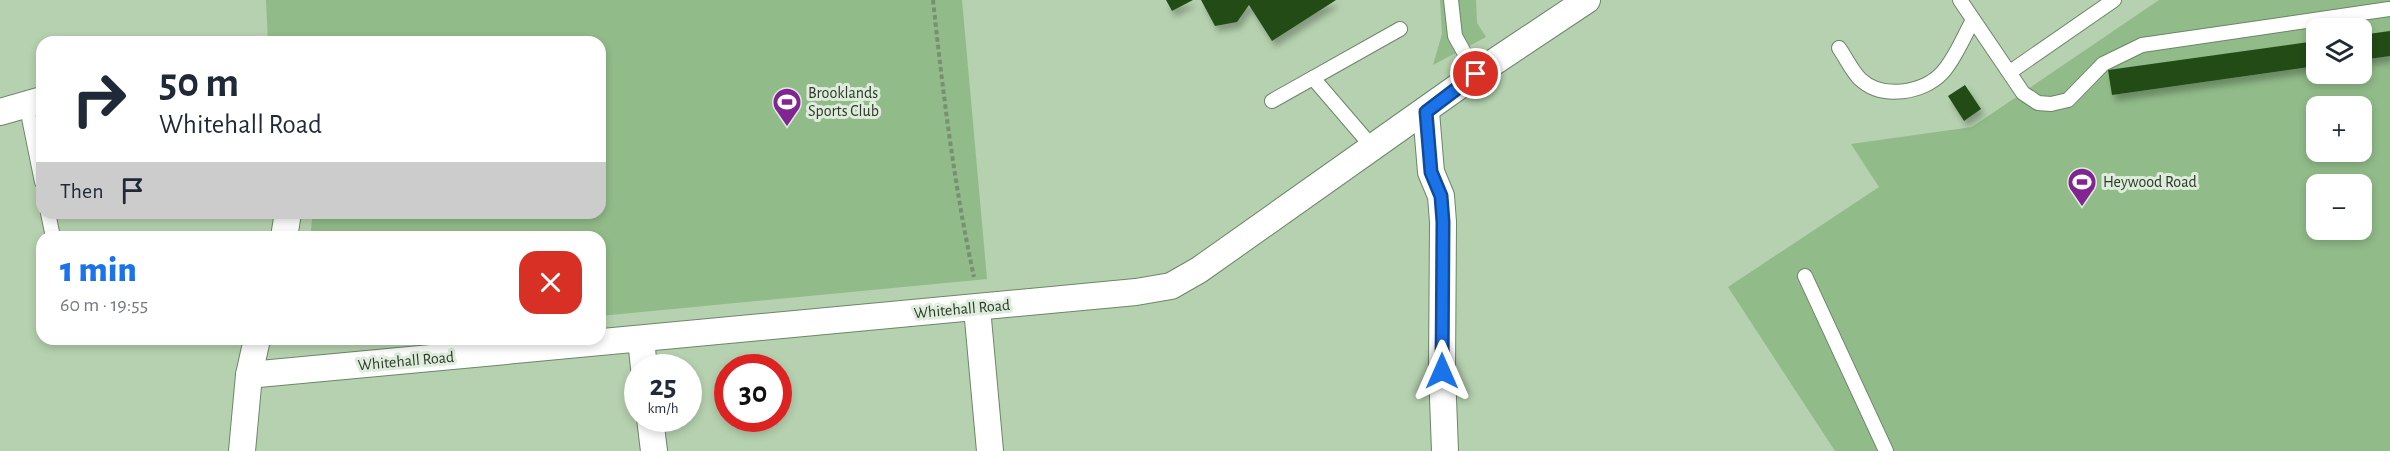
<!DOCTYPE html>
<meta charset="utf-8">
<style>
:root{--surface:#fff;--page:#f2f2f3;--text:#1f2937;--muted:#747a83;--accent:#1a73e8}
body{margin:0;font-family:"Alegreya Sans",sans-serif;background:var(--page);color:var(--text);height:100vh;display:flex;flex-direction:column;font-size:22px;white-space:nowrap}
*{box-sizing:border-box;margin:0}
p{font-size:20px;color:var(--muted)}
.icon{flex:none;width:33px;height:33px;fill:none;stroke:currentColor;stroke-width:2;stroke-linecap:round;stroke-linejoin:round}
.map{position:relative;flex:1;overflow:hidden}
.side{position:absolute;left:36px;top:231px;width:570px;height:114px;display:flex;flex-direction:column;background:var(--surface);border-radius:18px;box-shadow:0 3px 9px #0003}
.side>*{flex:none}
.banner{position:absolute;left:36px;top:36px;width:570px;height:183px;border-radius:18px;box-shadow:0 3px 9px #0003;background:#fff;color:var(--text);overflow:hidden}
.fabs{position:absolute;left:2306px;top:18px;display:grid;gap:12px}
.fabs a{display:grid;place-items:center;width:66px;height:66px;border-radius:12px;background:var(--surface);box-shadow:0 3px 9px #0003;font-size:30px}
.speed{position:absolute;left:624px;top:354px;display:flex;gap:12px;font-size:30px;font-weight:700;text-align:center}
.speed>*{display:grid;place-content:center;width:78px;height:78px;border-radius:50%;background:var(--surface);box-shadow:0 3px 9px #0003;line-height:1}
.speed small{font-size:15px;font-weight:400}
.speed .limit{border:9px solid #d22;background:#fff;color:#111}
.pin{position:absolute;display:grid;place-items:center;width:51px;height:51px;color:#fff;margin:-26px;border:3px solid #fff;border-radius:50%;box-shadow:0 2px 6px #0007}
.me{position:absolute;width:66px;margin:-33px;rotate:0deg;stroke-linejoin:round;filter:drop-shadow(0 0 4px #0008)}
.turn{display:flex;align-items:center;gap:21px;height:126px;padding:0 24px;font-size:27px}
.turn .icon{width:78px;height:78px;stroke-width:2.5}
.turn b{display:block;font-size:42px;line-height:51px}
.then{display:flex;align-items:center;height:57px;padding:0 24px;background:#0003;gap:12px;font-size:22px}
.round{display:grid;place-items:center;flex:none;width:63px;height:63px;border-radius:18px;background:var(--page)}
.overview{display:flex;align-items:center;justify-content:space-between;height:102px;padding:0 24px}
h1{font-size:36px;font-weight:800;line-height:45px;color:var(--accent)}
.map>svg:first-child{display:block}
.green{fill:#91bb89;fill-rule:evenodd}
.building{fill:#214c18;filter:url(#shadow)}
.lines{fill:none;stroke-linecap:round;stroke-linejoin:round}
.service-casing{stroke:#6c8667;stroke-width:16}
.minor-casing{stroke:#6c8667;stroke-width:28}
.path{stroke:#7a8e75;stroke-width:4;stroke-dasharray:4.5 3;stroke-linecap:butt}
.service{stroke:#fff;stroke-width:14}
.minor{stroke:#fff;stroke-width:26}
.route-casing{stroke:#114b97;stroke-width:15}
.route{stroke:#1a73e8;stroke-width:10}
.labels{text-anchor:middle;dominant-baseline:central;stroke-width:6;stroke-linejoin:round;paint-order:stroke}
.poi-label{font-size:16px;fill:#2d382b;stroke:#deeddb;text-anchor:start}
.street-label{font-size:16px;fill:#2d382b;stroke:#deeddb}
</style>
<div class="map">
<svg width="2390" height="451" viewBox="0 0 2390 451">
<defs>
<filter id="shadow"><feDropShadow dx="3.5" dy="6" stdDeviation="3" flood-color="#0004"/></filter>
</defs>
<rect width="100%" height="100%" fill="#b5d1af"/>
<!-- green -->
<g class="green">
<path d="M 266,0 L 962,0 L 987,279 L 600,316 L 600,237 L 310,237 L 313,213 L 600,213 L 600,42 L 268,42 Z"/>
<path d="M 1440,0 L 1476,0 L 1477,23 L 1486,37 L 1433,65 L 1442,34 Z"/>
<path d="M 2159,0 L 2390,0 L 2390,451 L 1835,451 L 1728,287 L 1879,187 L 1851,144 L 1972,127 ZM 2316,28 L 2361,28 L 2361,74 L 2316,74 ZM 2316,106 L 2361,106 L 2361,152 L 2316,152 ZM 2316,184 L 2361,184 L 2361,230 L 2316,230 Z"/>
</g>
<!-- building -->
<g class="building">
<path d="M 1166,0 L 1193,0 L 1172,11 Z"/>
<path d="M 1201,0 L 1336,0 L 1272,41 L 1249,5 L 1237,22 L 1215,26 Z"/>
<path d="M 2390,31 L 2390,56 L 2361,60 L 2361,35 Z"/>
<path d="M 2316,41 L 2316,66 L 2112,95 L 2108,70 Z"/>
<path d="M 1965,85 L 1981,109 L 1964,121 L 1948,96 Z"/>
</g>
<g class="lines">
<!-- service casing -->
<g class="service-casing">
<g id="service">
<path d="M 1451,0 L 1455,36 L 1476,74"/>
<path d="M 1960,0 L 2023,93 L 2038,103 L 2051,104 L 2068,100 L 2103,64 L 2142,45 L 2389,9"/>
<path d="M 1839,48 C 1846,58 1852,71 1860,79 C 1882,100 1923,93 1942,73 C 1955,59 1964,36 1973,20"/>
<path d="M 2010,72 L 2114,0"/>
<path d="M 1313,78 L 1374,149"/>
<path d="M 1272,101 L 1400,29"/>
<path d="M 26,103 L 42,182"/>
<path d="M 48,213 L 53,237"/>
<path d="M 1805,276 L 1886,451"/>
</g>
</g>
<!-- minor casing -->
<g class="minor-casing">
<g id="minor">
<path d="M 0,112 L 42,100"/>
<path d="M 1426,112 L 1431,172 L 1441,196 L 1443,222 L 1442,371 L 1445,451"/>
<path d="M 284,237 L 288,213"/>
<path d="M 977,308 L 990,451"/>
<path d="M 641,339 L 644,368"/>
<path d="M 249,375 L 1136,292 L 1171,286 L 1199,270 L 1476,74 L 1587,0"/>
<path d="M 650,418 L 654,451"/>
<path d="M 242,451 L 249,375 L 257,339"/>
</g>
</g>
<!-- path -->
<path class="path" d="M 933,0 C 943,93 954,185 974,277"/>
<!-- service -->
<use href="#service" class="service"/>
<!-- minor -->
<use href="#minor" class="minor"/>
</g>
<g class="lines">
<!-- route casing -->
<g class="route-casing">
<path id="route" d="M 1442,371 L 1443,222 L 1441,196 L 1431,172 L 1426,112 L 1476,74"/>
</g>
<!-- route -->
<use href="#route" class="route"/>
</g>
<!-- icons -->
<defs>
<g id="stadium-pin" transform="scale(1.5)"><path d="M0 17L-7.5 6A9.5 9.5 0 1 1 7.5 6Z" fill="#802592" stroke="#deeddb"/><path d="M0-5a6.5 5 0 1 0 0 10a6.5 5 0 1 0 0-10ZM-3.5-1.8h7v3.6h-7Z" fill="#fff"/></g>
</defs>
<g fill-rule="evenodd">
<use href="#stadium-pin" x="787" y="102"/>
<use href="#stadium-pin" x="2082" y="182"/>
</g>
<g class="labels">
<!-- poi labels -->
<g class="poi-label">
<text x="808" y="93">Brooklands<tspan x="808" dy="18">Sports Club</tspan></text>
<text x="2103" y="182">Heywood Road</text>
</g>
<!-- street labels -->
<g class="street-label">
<text transform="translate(962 309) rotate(-5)">Whitehall Road</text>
<text transform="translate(406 361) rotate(-5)">Whitehall Road</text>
</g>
</g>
</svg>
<div class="fabs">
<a><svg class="icon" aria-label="layers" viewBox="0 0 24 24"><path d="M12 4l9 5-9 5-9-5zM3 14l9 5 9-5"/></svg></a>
<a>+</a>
<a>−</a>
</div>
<div class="speed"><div>25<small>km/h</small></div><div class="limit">30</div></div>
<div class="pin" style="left:1476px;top:74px;background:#d93025"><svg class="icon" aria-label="arrive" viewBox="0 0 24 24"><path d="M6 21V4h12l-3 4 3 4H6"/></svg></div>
<svg class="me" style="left:1442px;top:371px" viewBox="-20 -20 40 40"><path d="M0-17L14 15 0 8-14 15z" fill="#1a73e8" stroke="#fff" stroke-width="4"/></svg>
<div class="banner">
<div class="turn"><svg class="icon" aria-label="right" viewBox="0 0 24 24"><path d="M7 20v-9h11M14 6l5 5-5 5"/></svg><div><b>50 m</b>Whitehall Road</div></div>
<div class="then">Then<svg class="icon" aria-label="arrive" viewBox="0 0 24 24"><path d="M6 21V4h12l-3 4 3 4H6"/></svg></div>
</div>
<section class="side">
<div class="overview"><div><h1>1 min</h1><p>60 m · 19:55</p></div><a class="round" style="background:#d93025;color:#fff"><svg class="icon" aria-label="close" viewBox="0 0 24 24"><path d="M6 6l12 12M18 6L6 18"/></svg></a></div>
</section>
</div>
